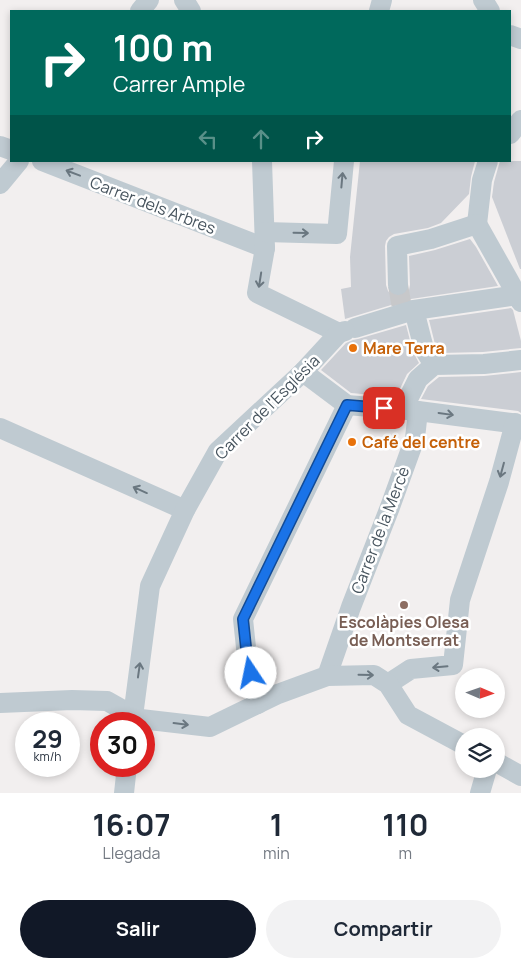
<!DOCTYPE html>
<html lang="es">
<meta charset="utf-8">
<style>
:root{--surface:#fff;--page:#f2f2f3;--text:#1f2937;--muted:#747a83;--accent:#111827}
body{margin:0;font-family:Manrope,sans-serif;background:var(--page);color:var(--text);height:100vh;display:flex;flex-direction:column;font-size:19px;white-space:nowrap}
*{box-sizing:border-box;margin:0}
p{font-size:16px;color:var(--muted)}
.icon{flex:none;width:28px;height:28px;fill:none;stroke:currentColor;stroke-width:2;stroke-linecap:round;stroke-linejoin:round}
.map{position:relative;height:793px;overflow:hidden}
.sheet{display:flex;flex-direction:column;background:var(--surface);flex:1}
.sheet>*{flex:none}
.banner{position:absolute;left:10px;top:10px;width:501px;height:152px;border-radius:0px;box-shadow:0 2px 8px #0003;background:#00695c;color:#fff;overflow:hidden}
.needle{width:32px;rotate:92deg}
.controls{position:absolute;left:455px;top:668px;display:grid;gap:10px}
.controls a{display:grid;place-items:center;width:50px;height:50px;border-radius:50%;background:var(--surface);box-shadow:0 2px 8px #0003;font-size:25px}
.speed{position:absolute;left:15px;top:712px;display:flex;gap:10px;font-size:25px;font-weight:700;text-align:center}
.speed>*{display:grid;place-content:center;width:65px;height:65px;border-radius:50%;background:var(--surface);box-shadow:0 2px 8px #0003;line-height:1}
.speed small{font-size:12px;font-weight:400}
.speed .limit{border:8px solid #d22;background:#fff;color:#111}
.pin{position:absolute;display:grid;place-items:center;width:42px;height:42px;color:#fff;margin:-21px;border-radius:10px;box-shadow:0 2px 8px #0006}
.me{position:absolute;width:55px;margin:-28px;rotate:349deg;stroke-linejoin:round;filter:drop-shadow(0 0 4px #0008)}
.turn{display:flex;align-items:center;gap:18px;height:105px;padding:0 20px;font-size:22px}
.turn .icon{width:65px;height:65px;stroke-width:2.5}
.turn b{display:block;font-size:35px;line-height:42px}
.lanes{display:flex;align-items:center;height:48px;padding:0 20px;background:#0003;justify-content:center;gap:25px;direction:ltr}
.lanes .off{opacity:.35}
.eta{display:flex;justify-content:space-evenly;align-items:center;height:85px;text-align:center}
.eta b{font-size:30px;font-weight:700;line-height:35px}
.cta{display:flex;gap:10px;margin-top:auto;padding:10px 20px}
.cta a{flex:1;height:58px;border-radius:30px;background:var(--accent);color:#fff;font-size:20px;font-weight:700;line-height:58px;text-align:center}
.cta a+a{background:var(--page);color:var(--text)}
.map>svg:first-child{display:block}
.building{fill:#cbced4}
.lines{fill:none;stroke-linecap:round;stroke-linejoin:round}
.minor-tunnel{stroke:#c7c8ca;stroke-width:20;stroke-dasharray:20 10;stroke-linecap:butt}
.minor{stroke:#bfcad1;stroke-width:20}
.oneway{stroke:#6a7780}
.route-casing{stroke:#114b97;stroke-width:12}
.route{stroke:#1a73e8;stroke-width:9}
.food-dot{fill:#e8710a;stroke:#fff;stroke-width:2}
.education-dot{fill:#8d6e63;stroke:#fff;stroke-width:2}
.labels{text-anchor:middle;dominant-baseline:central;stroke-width:5;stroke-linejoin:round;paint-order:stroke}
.street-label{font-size:16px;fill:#46535d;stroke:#fff}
.food-label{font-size:16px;font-weight:bold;fill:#c56008;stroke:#fff;text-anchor:start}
.education-label{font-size:16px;font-weight:bold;fill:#785e54;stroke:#fff}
</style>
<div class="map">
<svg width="521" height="793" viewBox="0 0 521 793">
<rect width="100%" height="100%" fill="#f2efef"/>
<!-- building -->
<g class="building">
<path d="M 360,161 L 475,161 L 471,177 L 469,194 L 441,223 L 428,228 L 394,234 L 389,237 L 386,241 L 385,246 L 386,285 L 388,291 L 392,295 L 399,297 L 405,295 L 409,290 L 410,285 L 409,256 L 435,250 L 470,239 L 476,247 L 498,286 L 411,299 L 345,319 L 341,289 L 351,287 L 350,257 Z"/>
<path d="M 500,161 L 521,161 L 521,269 L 520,269 L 492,197 L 494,182 Z"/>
<path d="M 511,308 L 513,310 L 521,341 L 521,348 L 483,352 L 440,353 L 435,344 L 429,320 Z"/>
<path d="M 406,325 L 413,352 L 419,363 L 407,374 L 396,397 L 351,393 L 321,370 L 346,343 L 353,340 L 358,339 Z"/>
<path d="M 521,372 L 521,413 L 518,411 L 421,399 L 428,386 L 439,377 L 484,376 Z"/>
</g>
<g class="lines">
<!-- minor-tunnel -->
<path class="minor-tunnel" d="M 398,285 L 402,308"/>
<!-- minor -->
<g class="minor">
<path d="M 184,0 L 191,11"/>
<path d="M 483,0 L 490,11"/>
<path d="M 140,11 L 149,0"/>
<path d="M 379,11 L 382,0"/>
<path d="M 510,35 L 521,39"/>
<path d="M 510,134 L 521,120"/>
<path d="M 0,146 L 11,150"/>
<path d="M 42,161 L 265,248"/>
<path d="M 262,161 L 265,248 L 257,293 L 339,333"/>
<path d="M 0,184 L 19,161"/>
<path d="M 477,224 L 521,302"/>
<path d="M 477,224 L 482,180 L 488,161"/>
<path d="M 265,232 L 337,234 L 344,161"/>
<path d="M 398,285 L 397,246 L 431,239 L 477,224"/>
<path d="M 414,310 L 424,349 L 434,365"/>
<path d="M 355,328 L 414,310 L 518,295"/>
<path d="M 303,372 L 347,405 L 418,411 L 511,423 L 521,425"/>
<path d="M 403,409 L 418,379 L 434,365 L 484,364 L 521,360"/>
<path d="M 0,428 L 185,510"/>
<path d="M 327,676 L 351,607 L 390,507 L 415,438 L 418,411"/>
<path d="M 388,684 L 411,669 L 453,665 L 460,600 L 499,482 L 515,423"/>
<path d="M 0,703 L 72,700 L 107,701 L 123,710 L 132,718 L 210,727 L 278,694 L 327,676 L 374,675 L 388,684 L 408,715 L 464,745"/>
<path d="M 258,704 L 247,657 L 243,619 L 347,405"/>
<path d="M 132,724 L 150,586 L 185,510 L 218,451 L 303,372 L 339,333 L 345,331"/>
<path d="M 496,762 L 521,776"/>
<path d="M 124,793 L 127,766"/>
<path d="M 480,793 L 487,769"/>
</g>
</g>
<!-- one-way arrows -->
<defs><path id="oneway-shaft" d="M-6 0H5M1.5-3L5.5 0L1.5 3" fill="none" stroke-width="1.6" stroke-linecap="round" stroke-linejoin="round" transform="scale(1.25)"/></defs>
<g class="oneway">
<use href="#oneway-shaft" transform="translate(73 173) rotate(-159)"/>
<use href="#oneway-shaft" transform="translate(342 180) rotate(-85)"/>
<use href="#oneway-shaft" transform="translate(301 233) rotate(1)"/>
<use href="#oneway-shaft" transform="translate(260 280) rotate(99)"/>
<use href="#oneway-shaft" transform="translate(446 414) rotate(8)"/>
<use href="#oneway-shaft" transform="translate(502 470) rotate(105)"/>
<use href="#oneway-shaft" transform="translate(140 490) rotate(-156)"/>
<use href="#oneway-shaft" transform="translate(440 667) rotate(175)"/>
<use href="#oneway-shaft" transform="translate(139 670) rotate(-82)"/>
<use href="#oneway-shaft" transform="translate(366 675) rotate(1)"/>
<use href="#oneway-shaft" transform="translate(181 724) rotate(7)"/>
</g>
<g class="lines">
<!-- route casing -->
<g class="route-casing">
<path id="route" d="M 251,673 L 247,657 L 243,619 L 347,405 L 384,408"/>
</g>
<!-- route -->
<use href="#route" class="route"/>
</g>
<!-- markers -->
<g class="food-dot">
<circle cx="353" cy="348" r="5"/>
<circle cx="352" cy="442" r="5"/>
</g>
<circle class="education-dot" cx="404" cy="605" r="5"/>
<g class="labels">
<!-- street labels -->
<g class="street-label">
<text transform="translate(153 205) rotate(21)">Carrer dels Arbres</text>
<text transform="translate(267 407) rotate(-45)">Carrer de l'Església</text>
<text transform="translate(380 530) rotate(-69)">Carrer de la Mercè</text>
</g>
<!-- food labels -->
<g class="food-label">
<text x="363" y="348">Mare Terra</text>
<text x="362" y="442">Café del centre</text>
</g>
<!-- education labels -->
<g class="education-label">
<text x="404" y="622">Escolàpies Olesa<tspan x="404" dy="18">de Montserrat</tspan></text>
</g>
</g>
</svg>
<div class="controls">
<a><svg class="needle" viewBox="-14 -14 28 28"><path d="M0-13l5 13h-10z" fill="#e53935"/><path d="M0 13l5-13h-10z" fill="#747a83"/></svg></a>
<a><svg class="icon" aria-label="layers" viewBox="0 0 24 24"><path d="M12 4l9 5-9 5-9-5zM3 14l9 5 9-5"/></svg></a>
</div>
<div class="speed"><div>29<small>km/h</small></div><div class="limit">30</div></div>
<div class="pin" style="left:384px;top:408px;background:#d93025"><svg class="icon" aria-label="arrive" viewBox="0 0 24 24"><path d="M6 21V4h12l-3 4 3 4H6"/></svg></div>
<svg class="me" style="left:251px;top:673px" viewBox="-20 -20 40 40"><circle r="19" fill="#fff"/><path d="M0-13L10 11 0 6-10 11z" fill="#1a73e8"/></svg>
<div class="banner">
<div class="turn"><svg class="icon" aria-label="right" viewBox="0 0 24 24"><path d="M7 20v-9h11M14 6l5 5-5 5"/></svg><div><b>100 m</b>Carrer Ample</div></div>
<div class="lanes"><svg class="icon off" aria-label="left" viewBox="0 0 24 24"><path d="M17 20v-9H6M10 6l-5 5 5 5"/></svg><svg class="icon off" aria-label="ahead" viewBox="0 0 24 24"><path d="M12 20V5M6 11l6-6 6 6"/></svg><svg class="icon" aria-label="right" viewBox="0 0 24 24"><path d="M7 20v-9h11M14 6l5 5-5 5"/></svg></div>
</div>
</div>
<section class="sheet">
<div class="eta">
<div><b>16:07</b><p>Llegada</p></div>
<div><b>1</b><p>min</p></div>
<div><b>110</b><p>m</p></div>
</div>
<div class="cta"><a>Salir</a><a>Compartir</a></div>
</section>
